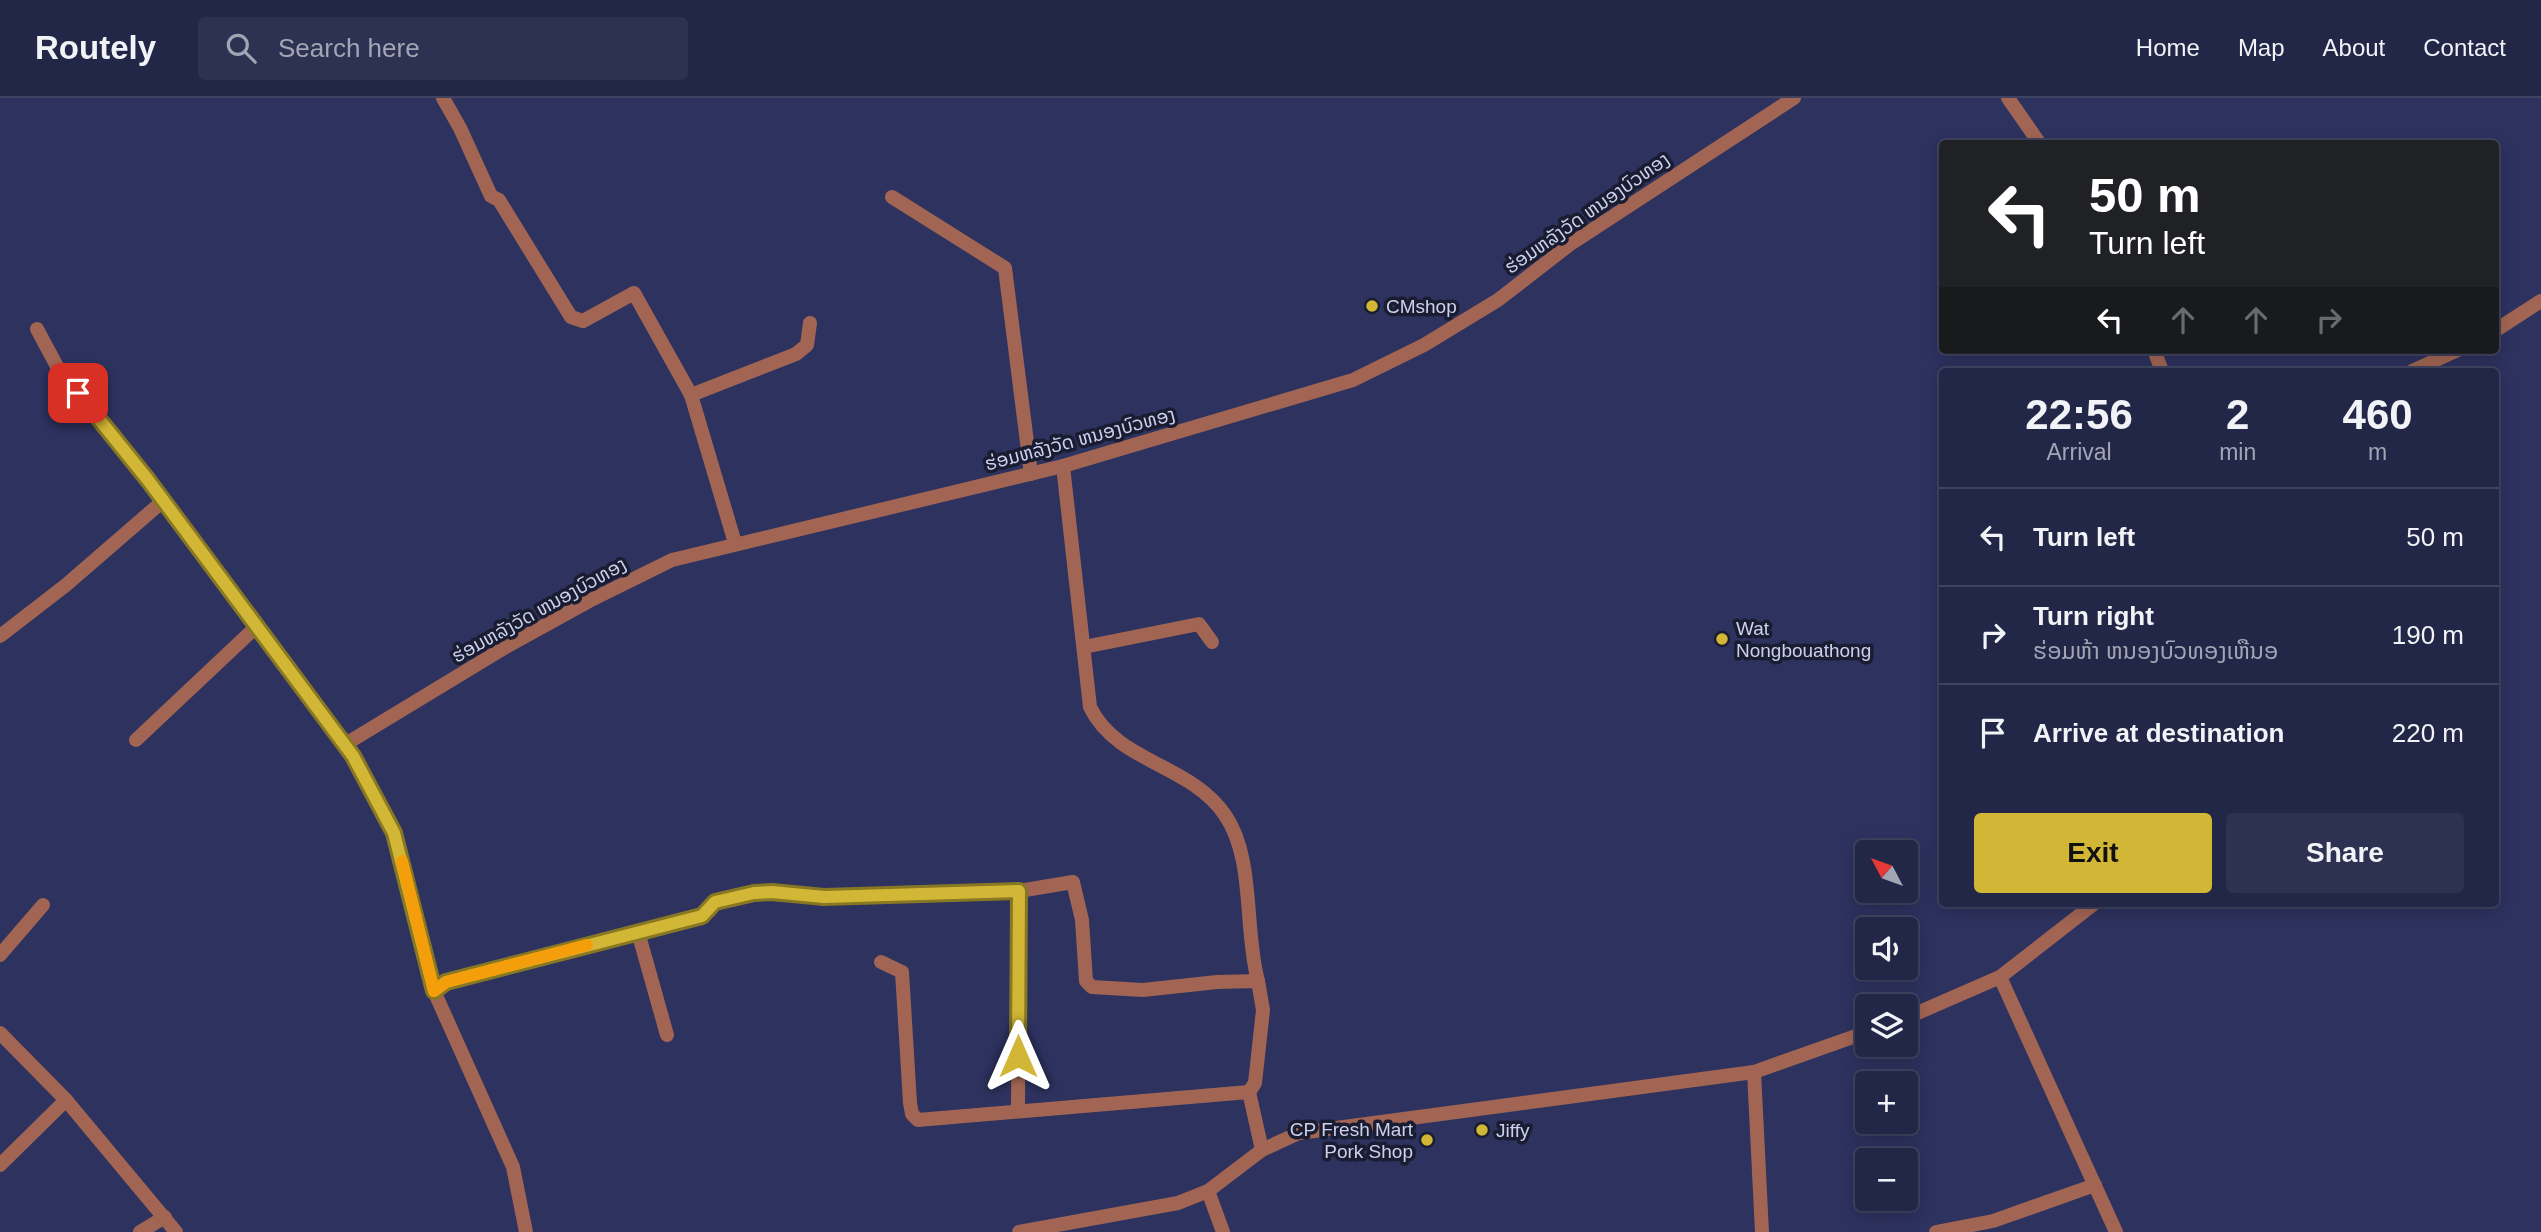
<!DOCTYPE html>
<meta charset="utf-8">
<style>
:root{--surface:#222647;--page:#2e3252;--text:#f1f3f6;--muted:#a2a5b4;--line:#3f4360;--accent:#d2b736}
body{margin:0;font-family:Arial,"Noto Sans Lao",sans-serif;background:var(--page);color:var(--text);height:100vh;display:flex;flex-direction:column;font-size:26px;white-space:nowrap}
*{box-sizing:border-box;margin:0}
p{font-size:23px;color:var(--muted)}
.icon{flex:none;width:38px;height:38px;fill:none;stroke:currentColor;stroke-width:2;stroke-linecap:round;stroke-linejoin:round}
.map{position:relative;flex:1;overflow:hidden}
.panel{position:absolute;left:1939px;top:270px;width:560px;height:539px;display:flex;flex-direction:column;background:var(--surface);border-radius:7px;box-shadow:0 4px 18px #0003,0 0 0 2px var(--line)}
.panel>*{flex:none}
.top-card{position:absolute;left:1939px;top:42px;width:560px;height:214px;border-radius:7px;box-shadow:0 4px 18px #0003,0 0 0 2px var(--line);background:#202124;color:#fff;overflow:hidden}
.needle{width:46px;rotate:311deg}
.fabs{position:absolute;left:1855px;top:742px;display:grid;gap:14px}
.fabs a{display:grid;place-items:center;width:63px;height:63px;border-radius:7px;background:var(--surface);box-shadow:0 4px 18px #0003,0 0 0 2px var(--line);font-size:35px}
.pin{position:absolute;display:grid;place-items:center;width:60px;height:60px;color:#fff;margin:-30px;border-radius:14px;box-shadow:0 4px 10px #0006}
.me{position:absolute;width:77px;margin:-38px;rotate:0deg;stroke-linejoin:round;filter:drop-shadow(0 0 5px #0008)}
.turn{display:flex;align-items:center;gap:24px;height:147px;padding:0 35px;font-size:32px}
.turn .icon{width:91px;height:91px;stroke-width:2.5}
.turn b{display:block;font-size:49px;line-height:60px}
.lanes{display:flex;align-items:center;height:66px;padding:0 35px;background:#0003;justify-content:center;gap:35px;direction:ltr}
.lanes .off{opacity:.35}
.eta{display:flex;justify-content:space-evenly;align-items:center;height:119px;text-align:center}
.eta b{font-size:42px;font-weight:700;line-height:49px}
.action{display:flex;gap:14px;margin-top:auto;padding:14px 35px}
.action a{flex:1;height:80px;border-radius:7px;background:var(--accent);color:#111;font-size:28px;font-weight:700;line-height:80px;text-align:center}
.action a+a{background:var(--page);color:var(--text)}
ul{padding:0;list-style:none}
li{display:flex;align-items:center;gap:21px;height:98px;padding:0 35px;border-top:2px solid var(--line)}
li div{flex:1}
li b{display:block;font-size:26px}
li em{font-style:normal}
header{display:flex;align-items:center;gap:42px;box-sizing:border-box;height:98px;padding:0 35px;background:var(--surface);border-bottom:2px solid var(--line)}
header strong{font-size:33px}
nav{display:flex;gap:38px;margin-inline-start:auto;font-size:24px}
.search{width:490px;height:63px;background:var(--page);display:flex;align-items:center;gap:18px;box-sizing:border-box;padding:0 24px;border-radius:7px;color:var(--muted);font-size:26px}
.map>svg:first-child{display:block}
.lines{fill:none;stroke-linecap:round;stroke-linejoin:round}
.minor{stroke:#a26553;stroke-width:14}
.tertiary{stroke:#a26553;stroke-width:14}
.route-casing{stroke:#887723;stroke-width:18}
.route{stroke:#d2b736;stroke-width:12}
.slow{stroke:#f59e0b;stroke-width:12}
.poi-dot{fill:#d2b736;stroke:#1a1d31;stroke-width:2.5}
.labels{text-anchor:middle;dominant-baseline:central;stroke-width:7;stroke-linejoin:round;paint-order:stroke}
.street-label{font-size:19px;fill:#cbd0ec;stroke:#1a1d31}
.poi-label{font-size:19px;fill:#cbd0ec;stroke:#1a1d31;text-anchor:start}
</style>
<header>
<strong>Routely</strong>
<div class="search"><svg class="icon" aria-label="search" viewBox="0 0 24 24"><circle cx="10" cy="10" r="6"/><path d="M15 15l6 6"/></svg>Search here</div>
<nav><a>Home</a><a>Map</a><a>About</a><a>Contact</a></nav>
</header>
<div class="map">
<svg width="2541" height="1134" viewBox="0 0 2541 1134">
<rect width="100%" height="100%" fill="#2d325f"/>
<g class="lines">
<!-- minor -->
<g class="minor">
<path d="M 443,0 L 460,30 L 491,98 L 499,102 L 571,219 L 583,223 L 634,195 L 691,297 L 735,445"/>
<path d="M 2008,0 L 2040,46"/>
<path d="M 892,99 L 1005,170 L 1031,376"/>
<path d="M 37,231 L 60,274 L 148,382 L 322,615 L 353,658 L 394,735 L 434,893 L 513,1069 L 526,1134"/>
<path d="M 2154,252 L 2162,273"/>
<path d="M 691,297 L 796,256 L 807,247 L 810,225"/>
<path d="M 1063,368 L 1090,609 C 1117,665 1191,666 1225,717 C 1255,760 1244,832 1258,883"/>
<path d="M 0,538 L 66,487 L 163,403"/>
<path d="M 1084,549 L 1199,526 L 1212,544"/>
<path d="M 136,642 L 257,528"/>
<path d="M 344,647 L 504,550 L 589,503 L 672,462 L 1063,368 L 1353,282 L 1424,247 L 1498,202 L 1569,147 L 1794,0"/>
<path d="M 1019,793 L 1073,784 L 1082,822 L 1086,883 L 1092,889 L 1143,892 L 1217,884 L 1258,883 L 1263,912 L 1255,985 L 1249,994 L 1262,1052"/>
<path d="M 638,834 L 667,937"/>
<path d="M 0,857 L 43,807"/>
<path d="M 881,864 L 902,874 L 910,1005 L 912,1016 L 918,1022 L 1249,994"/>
<path d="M 2000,879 L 2116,1134"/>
<path d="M 434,893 L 446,884 L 702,818 L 715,804 L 754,795 L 824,799 L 1019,793 L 1018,1013"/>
<path d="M 0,935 L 66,1002 L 176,1134"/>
<path d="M 1754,974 L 1762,1134"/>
<path d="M 0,1067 L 66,1002"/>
<path d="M 1208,1093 L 1223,1134"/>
<path d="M 140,1134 L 165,1119"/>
<path d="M 1936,1134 L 1993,1123 L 2095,1087"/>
</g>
<!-- tertiary -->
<g class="tertiary">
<path d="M 2496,232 L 2541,203"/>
<path d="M 2412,273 L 2458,252"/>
<path d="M 1906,920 L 2000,879 L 2095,805"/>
<path d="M 1019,1134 L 1178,1105 L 1208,1093 L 1262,1052 L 1299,1035 L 1754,974 L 1867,934"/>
</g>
</g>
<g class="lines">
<!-- route casing -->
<g class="route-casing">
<path id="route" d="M 78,295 L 148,382 L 353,658 L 394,735 L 434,893 L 446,884 L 702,818 L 715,804 L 754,795 L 772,794 L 824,799 L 1019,793 L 1018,958"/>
</g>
<!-- route -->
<use href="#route" class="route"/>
<!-- slow -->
<path class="slow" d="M 402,763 L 434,893 L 446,884 L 587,847"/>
</g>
<!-- markers -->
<g class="poi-dot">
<circle cx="1372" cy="208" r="7"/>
<circle cx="1722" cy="541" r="7"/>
<circle cx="1482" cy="1032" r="7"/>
<circle cx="1427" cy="1042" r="7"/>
</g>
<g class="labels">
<!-- street labels -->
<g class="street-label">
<text transform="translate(1587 115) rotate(-35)">ຮ່ອມຫລັງວັດ ຫນອງບົວທອງ</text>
<text transform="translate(1080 341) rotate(-15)">ຮ່ອມຫລັງວັດ ຫນອງບົວທອງ</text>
<text transform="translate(539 512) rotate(-29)">ຮ່ອມຫລັງວັດ ຫນອງບົວທອງ</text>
</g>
<!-- poi labels -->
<g class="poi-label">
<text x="1386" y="208">CMshop</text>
<text x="1736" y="530">Wat<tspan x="1736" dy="22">Nongbouathong</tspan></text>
<text x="1413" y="1031" text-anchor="end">CP Fresh Mart<tspan x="1413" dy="22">Pork Shop</tspan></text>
<text x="1496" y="1032">Jiffy</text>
</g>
</g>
</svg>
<div class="fabs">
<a><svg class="needle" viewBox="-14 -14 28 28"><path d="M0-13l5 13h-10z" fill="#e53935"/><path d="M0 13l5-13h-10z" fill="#a2a5b4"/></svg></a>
<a><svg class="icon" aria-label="sound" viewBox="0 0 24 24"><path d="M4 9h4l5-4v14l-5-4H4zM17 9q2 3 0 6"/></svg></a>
<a><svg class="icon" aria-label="layers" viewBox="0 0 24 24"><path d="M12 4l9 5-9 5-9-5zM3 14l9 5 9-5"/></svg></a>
<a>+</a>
<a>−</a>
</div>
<div class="pin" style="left:78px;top:295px;background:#d93025"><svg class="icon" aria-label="arrive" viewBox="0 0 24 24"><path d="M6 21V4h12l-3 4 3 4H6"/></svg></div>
<svg class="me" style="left:1018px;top:958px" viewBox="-20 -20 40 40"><path d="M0-17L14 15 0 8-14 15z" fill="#d2b736" stroke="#fff" stroke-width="4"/></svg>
<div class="top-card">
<div class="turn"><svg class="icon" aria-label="left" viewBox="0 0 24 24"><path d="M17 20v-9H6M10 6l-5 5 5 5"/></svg><div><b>50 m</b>Turn left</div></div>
<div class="lanes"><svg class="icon" aria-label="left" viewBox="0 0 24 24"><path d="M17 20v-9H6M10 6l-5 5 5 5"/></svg><svg class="icon off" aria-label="ahead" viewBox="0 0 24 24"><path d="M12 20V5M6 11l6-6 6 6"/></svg><svg class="icon off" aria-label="ahead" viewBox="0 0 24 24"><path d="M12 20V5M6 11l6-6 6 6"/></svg><svg class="icon off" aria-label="right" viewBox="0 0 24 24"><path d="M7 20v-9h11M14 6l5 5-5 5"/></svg></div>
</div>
<section class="panel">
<div class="eta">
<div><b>22:56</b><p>Arrival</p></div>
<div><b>2</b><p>min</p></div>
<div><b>460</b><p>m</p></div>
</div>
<ul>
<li><svg class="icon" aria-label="left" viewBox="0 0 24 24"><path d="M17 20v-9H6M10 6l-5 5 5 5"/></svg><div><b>Turn left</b></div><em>50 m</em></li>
<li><svg class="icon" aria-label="right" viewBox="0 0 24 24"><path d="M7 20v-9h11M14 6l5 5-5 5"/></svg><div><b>Turn right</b><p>ຮ່ອມຫ້າ ຫນອງບົວທອງເຫືນອ</p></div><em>190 m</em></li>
<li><svg class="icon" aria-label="arrive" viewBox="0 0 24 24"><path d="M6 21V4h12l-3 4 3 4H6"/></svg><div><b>Arrive at destination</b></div><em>220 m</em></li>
</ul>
<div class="action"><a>Exit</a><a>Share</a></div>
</section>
</div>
